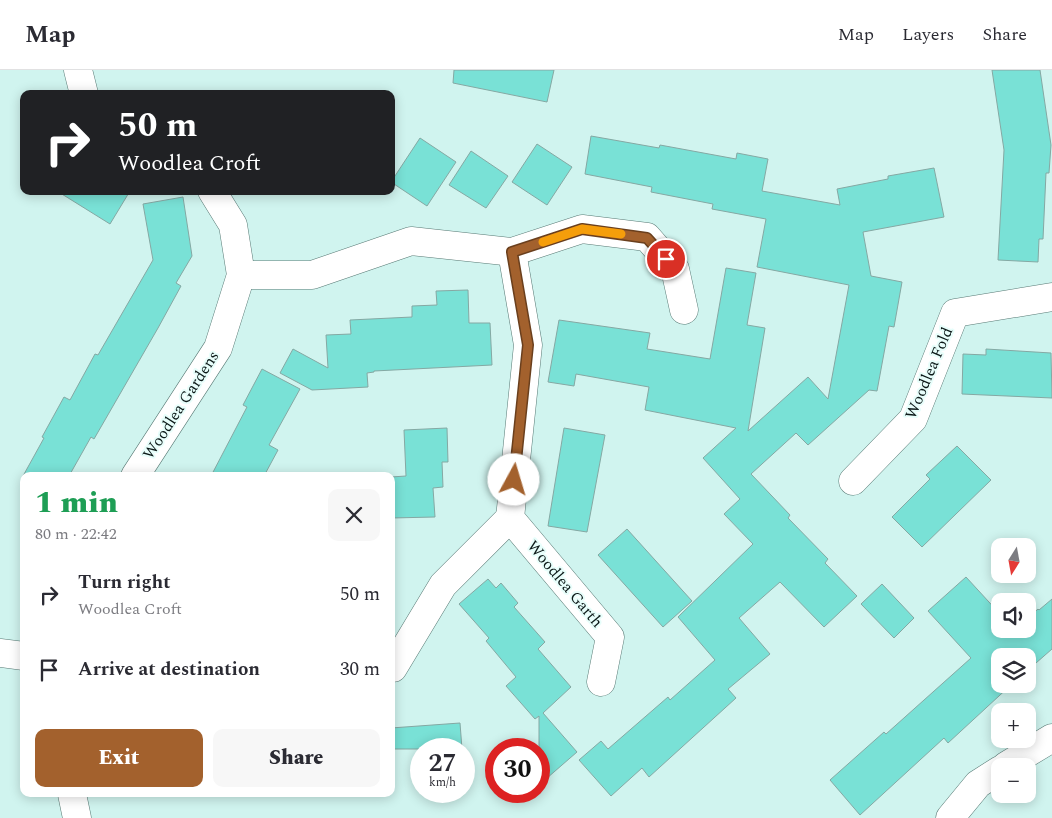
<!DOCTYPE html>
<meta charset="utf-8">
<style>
:root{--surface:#fff;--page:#f7f7f7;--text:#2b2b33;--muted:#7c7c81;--line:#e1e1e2;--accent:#a3612d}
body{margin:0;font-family:Spectral,serif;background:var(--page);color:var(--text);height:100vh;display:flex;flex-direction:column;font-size:19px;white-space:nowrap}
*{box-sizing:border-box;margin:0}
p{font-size:16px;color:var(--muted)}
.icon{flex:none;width:28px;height:28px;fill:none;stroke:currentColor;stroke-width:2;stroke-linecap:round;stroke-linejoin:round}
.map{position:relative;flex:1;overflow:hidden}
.sheet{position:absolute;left:20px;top:402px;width:375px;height:325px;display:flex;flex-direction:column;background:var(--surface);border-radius:10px;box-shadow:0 2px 12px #0003}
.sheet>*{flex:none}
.hud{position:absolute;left:20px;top:20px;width:375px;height:105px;border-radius:10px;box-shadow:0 2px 12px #0003;background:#202124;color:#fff;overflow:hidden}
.needle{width:32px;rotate:191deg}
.controls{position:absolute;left:991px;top:468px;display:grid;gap:10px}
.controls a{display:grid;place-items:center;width:45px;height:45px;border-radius:10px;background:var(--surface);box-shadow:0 2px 12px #0003;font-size:25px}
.speed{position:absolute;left:410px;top:668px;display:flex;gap:10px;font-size:25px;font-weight:700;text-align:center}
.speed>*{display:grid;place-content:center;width:65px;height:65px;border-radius:50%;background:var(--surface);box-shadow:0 2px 12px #0003;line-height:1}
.speed small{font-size:12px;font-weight:400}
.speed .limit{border:8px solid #d22;background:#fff;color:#111}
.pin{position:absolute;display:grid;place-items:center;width:42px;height:42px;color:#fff;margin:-21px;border:2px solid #fff;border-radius:50%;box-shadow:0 1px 5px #0007}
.me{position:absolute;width:55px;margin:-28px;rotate:6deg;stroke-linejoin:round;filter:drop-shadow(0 0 4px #0008)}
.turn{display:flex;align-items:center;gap:18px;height:105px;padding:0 15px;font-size:22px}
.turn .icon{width:65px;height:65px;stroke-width:2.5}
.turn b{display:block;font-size:35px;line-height:42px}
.round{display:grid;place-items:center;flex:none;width:52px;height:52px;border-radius:10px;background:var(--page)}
.overview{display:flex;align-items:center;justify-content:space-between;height:85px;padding:0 15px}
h1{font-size:30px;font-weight:800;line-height:38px;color:#1e9e55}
.cta{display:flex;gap:10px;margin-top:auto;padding:10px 15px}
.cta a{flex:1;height:58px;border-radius:10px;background:var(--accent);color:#fff;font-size:20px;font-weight:800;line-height:58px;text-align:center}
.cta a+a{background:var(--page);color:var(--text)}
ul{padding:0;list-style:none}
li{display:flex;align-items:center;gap:15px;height:75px;padding:0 15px}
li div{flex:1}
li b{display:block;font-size:19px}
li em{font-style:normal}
header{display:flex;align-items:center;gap:30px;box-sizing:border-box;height:70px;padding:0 25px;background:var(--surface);border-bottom:1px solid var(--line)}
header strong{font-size:24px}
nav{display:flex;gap:28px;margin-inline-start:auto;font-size:18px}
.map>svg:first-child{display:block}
.building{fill:#79e1d6;stroke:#85a8a3}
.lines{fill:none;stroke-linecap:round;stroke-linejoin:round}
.minor-casing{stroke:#577974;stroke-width:29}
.minor{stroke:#fff;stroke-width:28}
.route-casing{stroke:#6a3f1d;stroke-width:12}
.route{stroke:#a3612d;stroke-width:9}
.slow{stroke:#f59e0b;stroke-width:9}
.labels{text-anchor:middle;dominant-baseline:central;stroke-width:4;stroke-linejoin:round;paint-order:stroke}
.street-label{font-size:16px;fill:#0c1918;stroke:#e8fefb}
</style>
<header>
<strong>Map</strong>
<nav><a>Map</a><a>Layers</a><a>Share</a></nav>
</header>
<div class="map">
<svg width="1052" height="748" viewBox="0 0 1052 748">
<rect width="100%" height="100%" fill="#d0f4ef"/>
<!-- building -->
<g class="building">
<path d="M 454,0 L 554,0 L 547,32 L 453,13 Z"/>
<path d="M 992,0 L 1040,0 L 1051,75 L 1049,103 L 1046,103 L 1043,169 L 1039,169 L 1038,192 L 998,190 L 1004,80 Z"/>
<path d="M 591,66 L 659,78 L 660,75 L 736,89 L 737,83 L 768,89 L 762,121 L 840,135 L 837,119 L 888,109 L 888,106 L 934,98 L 944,147 L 863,162 L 871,206 L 902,212 L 894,257 L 889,256 L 877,321 L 869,320 L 808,375 L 796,363 L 751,404 L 790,445 L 788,448 L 828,489 L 825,493 L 857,526 L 824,557 L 780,512 L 739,548 L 770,584 L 728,619 L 736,628 L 649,707 L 642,698 L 611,726 L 579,690 L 601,671 L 608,679 L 668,627 L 670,630 L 715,590 L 678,547 L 753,474 L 724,444 L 740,429 L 703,388 L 736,358 L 645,340 L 649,317 L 576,304 L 574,316 L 548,312 L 559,250 L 650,263 L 647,279 L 710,289 L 726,198 L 756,203 L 747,255 L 765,258 L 748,361 L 808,307 L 828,329 L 849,215 L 757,197 L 766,149 L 712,139 L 713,134 L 651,122 L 652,117 L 585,104 Z"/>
<path d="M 420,68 L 456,92 L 427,136 L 391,112 Z"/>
<path d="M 537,74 L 572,97 L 547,135 L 512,112 Z"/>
<path d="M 471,81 L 508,106 L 486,138 L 449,115 Z"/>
<path d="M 57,121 L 130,121 L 110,154 Z"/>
<path d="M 183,127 L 192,186 L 176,213 L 181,216 L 158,258 L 94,369 L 91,367 L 69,406 L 23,406 L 44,368 L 42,367 L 64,327 L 70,330 L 95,284 L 98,285 L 153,190 L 143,134 Z"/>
<path d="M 468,220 L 469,253 L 490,253 L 492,295 L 374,301 L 374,302 L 367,303 L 368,317 L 312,320 L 280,303 L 293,279 L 328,298 L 326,265 L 351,264 L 350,250 L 412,247 L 412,236 L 437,235 L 436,221 Z"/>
<path d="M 986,279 L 1051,283 L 1052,328 L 962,324 L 963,284 L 986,285 Z"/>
<path d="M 262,299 L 300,319 L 269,375 L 278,380 L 264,406 L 211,406 L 247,337 L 243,335 Z"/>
<path d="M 447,358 L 448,392 L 442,392 L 443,417 L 433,418 L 435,447 L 391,448 L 391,407 L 406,406 L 404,360 Z"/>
<path d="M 564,358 L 605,365 L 587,462 L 548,456 Z"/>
<path d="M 957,376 L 991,410 L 922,477 L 892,447 L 930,409 L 926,405 Z"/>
<path d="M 627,459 L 692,531 L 663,557 L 598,485 Z"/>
<path d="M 966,507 L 1000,544 L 1000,559 L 1014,560 L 1028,559 L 1028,548 L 1038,539 L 1039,540 L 1052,529 L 1052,579 L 1028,600 L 1028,586 L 1000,586 L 1000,614 L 1012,614 L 948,673 L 944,668 L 860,745 L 830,710 L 884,662 L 886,664 L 971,588 L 928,541 Z"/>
<path d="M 488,509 L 496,518 L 501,513 L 518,533 L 514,537 L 545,572 L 538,579 L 571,617 L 543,643 L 577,682 L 539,715 L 539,646 L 535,649 L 506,616 L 516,607 L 486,571 L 489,568 L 459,534 Z"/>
<path d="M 882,514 L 914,548 L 894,568 L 861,534 Z"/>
<path d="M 460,653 L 462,679 L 391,679 L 391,658 Z"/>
</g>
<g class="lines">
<!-- minor casing -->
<g class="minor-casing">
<g id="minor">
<path d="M 78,0 L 84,24"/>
<path d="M 512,182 L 528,275 L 510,448 L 610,567 L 601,612"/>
<path d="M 241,205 L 312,205 L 411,171 L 512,182 L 582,159 L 647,167 L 675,199 L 684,240"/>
<path d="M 135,406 L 218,278 L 241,205 L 233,155 L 212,121"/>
<path d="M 853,411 L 913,349 L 955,243 L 1052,227"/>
<path d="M 0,583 L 24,586"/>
<path d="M 393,598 L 443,515 L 510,448"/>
<path d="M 1006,696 L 1052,668"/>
<path d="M 72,724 L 77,748"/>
<path d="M 950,748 L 978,714 L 1000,700"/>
</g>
</g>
<!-- minor -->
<use href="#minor" class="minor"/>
</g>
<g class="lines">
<!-- route casing -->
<g class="route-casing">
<path id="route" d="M 514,410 L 528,275 L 512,182 L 582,159 L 647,168 L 666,189"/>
</g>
<!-- route -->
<use href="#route" class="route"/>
<!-- slow -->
<path class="slow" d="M 543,172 L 582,159 L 621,164"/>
</g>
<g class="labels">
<!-- street labels -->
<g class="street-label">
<text transform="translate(929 303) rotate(-67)">Woodlea Fold</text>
<text transform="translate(181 335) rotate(-57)">Woodlea Gardens</text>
<text transform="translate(565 514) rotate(50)">Woodlea Garth</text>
</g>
</g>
</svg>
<div class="controls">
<a><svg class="needle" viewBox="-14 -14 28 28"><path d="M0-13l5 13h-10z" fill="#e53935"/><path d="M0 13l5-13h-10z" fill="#7c7c81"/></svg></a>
<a><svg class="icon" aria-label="sound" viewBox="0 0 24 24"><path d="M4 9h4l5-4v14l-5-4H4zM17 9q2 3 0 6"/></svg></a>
<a><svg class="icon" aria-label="layers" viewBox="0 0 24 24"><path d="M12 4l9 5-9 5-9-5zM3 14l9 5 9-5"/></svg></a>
<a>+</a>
<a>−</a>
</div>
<div class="speed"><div>27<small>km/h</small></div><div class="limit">30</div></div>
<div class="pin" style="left:666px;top:189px;background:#d93025"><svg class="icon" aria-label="arrive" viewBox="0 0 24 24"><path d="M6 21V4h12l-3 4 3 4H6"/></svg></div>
<svg class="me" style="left:514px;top:410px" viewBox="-20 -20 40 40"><circle r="19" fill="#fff"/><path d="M0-13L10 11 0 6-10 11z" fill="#a3612d"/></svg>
<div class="hud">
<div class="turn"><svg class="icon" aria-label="right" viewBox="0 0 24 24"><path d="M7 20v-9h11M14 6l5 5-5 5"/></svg><div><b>50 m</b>Woodlea Croft</div></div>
</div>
<section class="sheet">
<div class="overview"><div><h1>1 min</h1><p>80 m · 22:42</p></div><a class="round"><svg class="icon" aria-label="close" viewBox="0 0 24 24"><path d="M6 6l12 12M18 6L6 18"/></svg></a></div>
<ul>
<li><svg class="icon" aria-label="right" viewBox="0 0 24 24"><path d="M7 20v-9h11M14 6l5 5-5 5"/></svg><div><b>Turn right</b><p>Woodlea Croft</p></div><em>50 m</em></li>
<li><svg class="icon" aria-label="arrive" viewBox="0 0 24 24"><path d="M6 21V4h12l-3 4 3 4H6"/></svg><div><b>Arrive at destination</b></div><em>30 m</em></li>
</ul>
<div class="cta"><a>Exit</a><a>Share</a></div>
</section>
</div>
